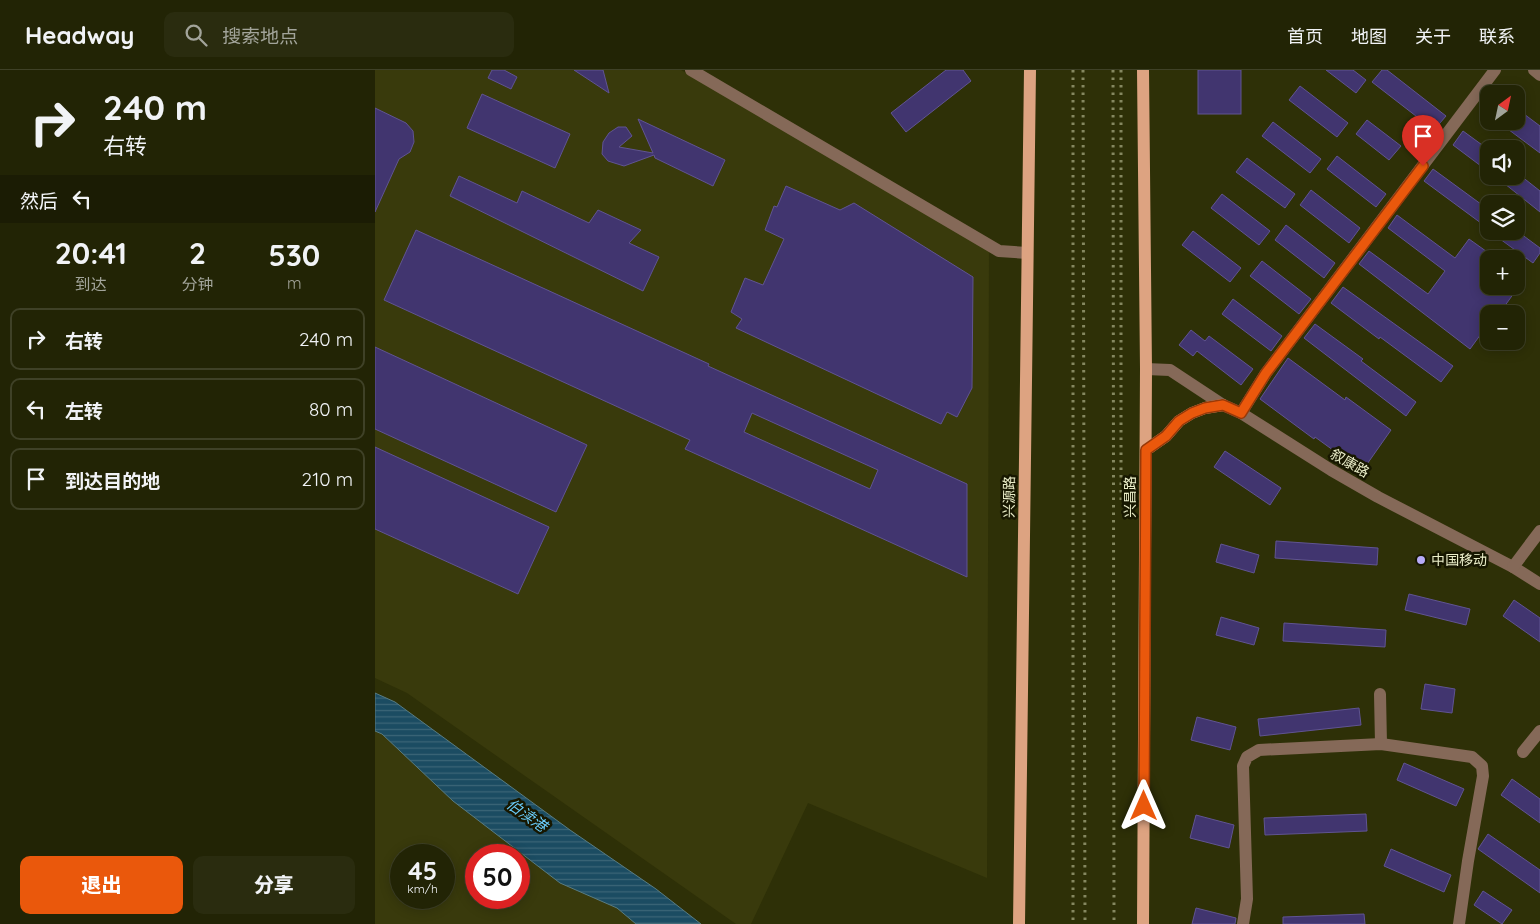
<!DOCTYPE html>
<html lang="zh">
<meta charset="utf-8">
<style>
:root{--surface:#222405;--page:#2a2c0f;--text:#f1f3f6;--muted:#a2a49a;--line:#3f4127;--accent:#ea580c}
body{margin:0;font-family:Quicksand,"Noto Sans SC",sans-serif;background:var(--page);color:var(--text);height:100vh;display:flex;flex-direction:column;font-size:19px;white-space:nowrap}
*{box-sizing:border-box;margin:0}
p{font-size:16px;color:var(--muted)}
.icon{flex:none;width:28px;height:28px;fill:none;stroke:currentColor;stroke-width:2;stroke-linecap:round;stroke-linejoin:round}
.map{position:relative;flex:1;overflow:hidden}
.details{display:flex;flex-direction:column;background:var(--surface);width:375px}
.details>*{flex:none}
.guide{background:#222405;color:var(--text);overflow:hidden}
.needle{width:32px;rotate:33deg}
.controls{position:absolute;left:1105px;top:15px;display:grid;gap:10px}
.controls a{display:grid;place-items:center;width:45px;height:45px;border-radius:10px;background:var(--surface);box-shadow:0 2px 12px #0003,0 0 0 1px var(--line);font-size:25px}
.speed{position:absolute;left:15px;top:774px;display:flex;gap:10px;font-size:25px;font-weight:700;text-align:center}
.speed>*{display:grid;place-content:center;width:65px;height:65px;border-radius:50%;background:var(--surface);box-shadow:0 2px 12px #0003,0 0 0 1px var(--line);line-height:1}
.speed small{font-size:12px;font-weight:400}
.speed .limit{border:8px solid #d22;background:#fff;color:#111}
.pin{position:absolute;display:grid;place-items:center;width:42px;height:42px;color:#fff;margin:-51px -21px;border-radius:50% 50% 50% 0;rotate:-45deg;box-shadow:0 0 5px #0007}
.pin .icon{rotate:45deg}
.me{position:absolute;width:55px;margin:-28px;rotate:0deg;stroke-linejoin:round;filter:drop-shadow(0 0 4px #0008)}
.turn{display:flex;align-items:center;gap:18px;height:105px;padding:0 20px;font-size:22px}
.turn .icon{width:65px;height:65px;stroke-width:2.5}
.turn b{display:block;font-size:35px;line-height:42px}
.then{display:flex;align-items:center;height:48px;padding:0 20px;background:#0003;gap:10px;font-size:19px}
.eta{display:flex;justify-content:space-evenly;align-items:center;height:85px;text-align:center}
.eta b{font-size:30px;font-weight:800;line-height:35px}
.action{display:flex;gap:10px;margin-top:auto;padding:10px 20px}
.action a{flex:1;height:58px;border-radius:10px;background:var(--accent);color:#fff;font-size:20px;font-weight:800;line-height:58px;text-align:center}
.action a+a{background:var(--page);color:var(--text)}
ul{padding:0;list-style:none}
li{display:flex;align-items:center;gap:15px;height:62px;margin:0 10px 8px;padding:0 10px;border:2px solid var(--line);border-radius:10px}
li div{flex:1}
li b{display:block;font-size:19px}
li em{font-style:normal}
header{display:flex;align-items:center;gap:30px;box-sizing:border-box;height:70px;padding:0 25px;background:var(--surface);border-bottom:1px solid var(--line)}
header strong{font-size:24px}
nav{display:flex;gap:28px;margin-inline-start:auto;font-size:18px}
.search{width:350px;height:45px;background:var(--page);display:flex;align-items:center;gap:12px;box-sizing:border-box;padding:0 18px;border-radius:10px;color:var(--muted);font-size:19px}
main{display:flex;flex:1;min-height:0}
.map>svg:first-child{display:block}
.built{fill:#393a0c;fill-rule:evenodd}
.water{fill:url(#water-rules);stroke:#597c81}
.building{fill:#41356f;stroke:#605492;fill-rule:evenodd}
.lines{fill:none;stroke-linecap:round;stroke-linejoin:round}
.minor{stroke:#856958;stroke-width:12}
.major{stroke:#dda381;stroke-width:12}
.rail{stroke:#858860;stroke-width:3;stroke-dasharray:2.5 5;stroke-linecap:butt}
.route-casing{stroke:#983908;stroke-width:12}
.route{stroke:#ea580c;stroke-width:9}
.poi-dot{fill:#b7abf7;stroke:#171700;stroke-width:2}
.labels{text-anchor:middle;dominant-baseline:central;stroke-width:5;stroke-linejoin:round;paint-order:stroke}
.street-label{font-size:14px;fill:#eaedc8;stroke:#171700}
.poi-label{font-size:14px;fill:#eaedc8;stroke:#171700;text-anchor:start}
.water-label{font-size:15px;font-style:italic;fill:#6bcefc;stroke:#171700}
</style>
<header>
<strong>Headway</strong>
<div class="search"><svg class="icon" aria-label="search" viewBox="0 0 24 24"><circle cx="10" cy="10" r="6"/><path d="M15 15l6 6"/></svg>搜索地点</div>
<nav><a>首页</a><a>地图</a><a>关于</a><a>联系</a></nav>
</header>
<main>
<section class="details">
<div class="guide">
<div class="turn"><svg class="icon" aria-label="right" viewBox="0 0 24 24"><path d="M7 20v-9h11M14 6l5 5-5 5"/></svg><div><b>240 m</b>右转</div></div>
<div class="then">然后<svg class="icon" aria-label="left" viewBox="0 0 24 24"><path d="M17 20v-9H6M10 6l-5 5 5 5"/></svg></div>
</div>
<div class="eta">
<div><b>20:41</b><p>到达</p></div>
<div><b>2</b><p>分钟</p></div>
<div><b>530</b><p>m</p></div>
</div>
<ul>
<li><svg class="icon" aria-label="right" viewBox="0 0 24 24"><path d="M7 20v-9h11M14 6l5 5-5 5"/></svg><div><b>右转</b></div><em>240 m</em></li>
<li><svg class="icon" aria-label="left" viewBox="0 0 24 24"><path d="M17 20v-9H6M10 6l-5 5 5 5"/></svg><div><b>左转</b></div><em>80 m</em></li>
<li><svg class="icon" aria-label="arrive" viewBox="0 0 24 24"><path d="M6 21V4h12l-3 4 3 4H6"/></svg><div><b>到达目的地</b></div><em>210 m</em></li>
</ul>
<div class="action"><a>退出</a><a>分享</a></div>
</section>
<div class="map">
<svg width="1165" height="854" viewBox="0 0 1165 854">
<defs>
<pattern id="water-rules" width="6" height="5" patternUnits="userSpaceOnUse" patternTransform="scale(1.25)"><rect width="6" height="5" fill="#1b4c62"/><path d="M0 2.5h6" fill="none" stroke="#3c6677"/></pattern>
</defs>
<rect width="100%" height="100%" fill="#2e3007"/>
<!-- built -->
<g class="built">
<path d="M 0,0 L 306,0 L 614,178 L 612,808 L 433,733 L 376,854 L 361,854 L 32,623 L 0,608 Z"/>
<path d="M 0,661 L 7,664 L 78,731 L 185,813 L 242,838 L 261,854 L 0,854 ZM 26,785 L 69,785 L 69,828 L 26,828 ZM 101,785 L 144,785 L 144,828 L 101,828 Z"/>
</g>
<!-- water -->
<path class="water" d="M 0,623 L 20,632 L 195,760 L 281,819 L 326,854 L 261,854 L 242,838 L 185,813 L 78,731 L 7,664 L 0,661 Z"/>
<!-- building -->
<g class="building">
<path d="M 117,0 L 129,0 L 142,7 L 136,19 L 113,8 Z"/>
<path d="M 199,0 L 228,0 L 234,23 Z"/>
<path d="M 571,0 L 588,0 L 596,11 L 531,62 L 516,43 Z"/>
<rect x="823" y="0" width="43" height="44"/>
<path d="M 951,0 L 978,0 L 991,10 L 981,23 Z"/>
<path d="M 1007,0 L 1012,0 L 1071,46 L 1059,60 L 997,12 Z"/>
<path d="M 925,16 L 973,53 L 962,67 L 914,30 Z"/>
<path d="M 107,24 L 195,64 L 180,98 L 92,58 Z"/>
<path d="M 0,38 L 31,53 L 38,61 L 39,72 L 35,82 L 24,89 L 0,142 Z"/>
<path d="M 1141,38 L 1165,56 L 1165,83 L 1122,51 L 1141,51 Z"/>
<path d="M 263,49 L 350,90 L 338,116 L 280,88 L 279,85 L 249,96 L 233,91 L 227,84 L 228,72 L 234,63 L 243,57 L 251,57 L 257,66 L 244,77 L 278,83 Z"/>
<path d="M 992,50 L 1026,76 L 1014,90 L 981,64 Z"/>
<path d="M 898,52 L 946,89 L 935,103 L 887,66 Z"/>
<path d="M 1088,61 L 1114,80 L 1114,102 L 1078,75 Z"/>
<path d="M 962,86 L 1011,124 L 1001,137 L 952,99 Z"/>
<path d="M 872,88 L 920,124 L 910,138 L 861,102 Z"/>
<path d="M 1058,99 L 1114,140 L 1114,159 L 1049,111 Z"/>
<path d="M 84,106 L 142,133 L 147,121 L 214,153 L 223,140 L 266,160 L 254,173 L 284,187 L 268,221 L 75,126 Z"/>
<path d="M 1120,106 L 1146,106 L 1165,121 L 1165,142 Z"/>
<path d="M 411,116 L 465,140 L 479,133 L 598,207 L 597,318 L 582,347 L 572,342 L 566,354 L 361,258 L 367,249 L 356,242 L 370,208 L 388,215 L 409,169 L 390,160 L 399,136 L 402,137 Z"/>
<path d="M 936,120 L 985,158 L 974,173 L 925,135 Z"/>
<path d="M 847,124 L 895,161 L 884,175 L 836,138 Z"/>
<path d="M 1022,145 L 1080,188 L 1094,169 L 1115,184 L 1109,192 L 1114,195 L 1114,216 L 1144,216 L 1124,244 L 1114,244 L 1114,253 L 1095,279 L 984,194 L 994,181 L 1053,224 L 1070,201 L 1013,158 Z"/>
<path d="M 911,155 L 960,193 L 949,208 L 900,170 Z"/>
<path d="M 41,160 L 334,294 L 333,296 L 592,414 L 592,507 L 310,379 L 315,370 L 9,230 ZM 377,343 L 503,400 L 495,419 L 369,362 Z"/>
<path d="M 818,161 L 866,198 L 855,212 L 807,175 Z"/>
<path d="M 1114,161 L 1142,161 L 1165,178 L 1165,183 L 1158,193 Z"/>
<path d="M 887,191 L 936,229 L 924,244 L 875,206 Z"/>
<path d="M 968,217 L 1078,296 L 1066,312 L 1005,267 L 1004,269 L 956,233 Z"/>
<path d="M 858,229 L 907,266 L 896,281 L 847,244 Z"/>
<path d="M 940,254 L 988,289 L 986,291 L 1041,332 L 1031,346 L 929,268 Z"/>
<path d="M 816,260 L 830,271 L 834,266 L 878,299 L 866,315 L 822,281 L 818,286 L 804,275 Z"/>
<path d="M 0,277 L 212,375 L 181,442 L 0,359 Z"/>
<path d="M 913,288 L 970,330 L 971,327 L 1016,360 L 990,397 L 976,387 L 973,391 L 940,367 L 939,369 L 885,329 Z"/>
<path d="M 0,377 L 174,457 L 143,524 L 0,459 Z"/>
<path d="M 850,381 L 906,418 L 895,435 L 839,397 Z"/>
<path d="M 901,471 L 1003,478 L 1002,495 L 900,488 Z"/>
<path d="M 846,474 L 884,485 L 879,503 L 841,492 Z"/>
<path d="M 1034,524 L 1095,539 L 1091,555 L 1030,540 Z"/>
<path d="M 1139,530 L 1165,548 L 1165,572 L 1128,546 Z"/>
<path d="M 846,547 L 884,558 L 879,575 L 841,565 Z"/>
<path d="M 909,553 L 1011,560 L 1010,577 L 908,571 Z"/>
<path d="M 1050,614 L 1080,619 L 1077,643 L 1046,639 Z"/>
<path d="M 984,638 L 986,655 L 885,666 L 883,649 Z"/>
<path d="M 822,647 L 861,657 L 855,680 L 816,670 Z"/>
<path d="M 1029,693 L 1089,719 L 1081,736 L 1022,710 Z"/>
<path d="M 1137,709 L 1165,729 L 1165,753 L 1126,725 Z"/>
<path d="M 991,744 L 992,761 L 890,765 L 889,748 Z"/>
<path d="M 821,745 L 859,755 L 854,778 L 815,768 Z"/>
<path d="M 1113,764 L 1165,800 L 1165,823 L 1103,779 Z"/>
<path d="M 1016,779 L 1076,805 L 1069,822 L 1009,796 Z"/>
<path d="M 1108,821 L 1137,840 L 1127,854 L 1099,835 Z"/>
<path d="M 821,838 L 861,848 L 860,854 L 817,854 Z"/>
<path d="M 989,844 L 990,854 L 908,854 L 908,847 Z"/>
</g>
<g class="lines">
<!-- minor -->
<g class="minor">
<path d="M 316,0 L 624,181 L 652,183"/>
<path d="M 1159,0 L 1165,5"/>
<path d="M 771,299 L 795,300 L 848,335 L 866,343 L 956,400 L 1003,427 L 1138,497 L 1165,514"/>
<path d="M 866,343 L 891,303 L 1120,0"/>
<path d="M 1138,497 L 1165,461"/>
<path d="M 1005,624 L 1006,674"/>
<path d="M 1148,682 L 1165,661"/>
<path d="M 868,854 L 872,829 L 868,696 L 872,687 L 884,680 L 1006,674 L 1097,687 L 1107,696 L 1108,706 L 1093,791 L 1084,854"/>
</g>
<!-- major -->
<g class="major">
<path d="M 771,380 L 791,366 L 804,351 L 817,343 L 830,338 L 848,335"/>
<path d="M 644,854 L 655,0"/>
<path d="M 768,854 L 771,299 L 768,0"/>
</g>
<!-- rail -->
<g class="rail">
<path d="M 698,0 L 698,854"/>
<path d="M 708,0 L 710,854"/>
<path d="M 738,0 L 739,854"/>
<path d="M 746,0 L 746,432"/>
</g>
</g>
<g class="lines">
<!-- route casing -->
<g class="route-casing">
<path id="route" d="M 769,736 L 771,380 L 791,366 L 804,351 L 817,343 L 830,338 L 848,335 L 866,343 L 891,303 L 1048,96"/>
</g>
<!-- route -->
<use href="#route" class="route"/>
</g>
<!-- markers -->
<circle class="poi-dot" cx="1046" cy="490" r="5"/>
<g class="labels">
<!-- street labels -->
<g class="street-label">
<text transform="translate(975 393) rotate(30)">叙康路</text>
<text transform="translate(634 427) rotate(-89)">兴源路</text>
<text transform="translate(755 427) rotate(-90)">兴昌路</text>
</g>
<!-- poi labels -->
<g class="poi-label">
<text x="1056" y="490">中国移动</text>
</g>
<!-- water labels -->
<g class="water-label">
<text transform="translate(152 745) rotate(35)">伯渎港</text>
</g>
</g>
</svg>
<div class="controls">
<a><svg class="needle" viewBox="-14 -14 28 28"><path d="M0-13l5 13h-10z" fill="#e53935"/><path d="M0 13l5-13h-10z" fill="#a2a49a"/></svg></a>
<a><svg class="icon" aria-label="sound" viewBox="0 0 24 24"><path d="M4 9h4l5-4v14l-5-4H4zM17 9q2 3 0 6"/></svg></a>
<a><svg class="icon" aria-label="layers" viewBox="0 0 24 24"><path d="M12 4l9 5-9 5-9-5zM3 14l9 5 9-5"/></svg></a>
<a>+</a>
<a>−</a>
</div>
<div class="speed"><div>45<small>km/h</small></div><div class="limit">50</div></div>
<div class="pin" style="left:1048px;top:96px;background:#d93025"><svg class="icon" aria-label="arrive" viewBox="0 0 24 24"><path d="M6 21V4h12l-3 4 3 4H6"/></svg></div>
<svg class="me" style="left:769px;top:736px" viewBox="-20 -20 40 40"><path d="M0-17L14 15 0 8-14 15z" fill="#ea580c" stroke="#fff" stroke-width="4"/></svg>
</div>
</main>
